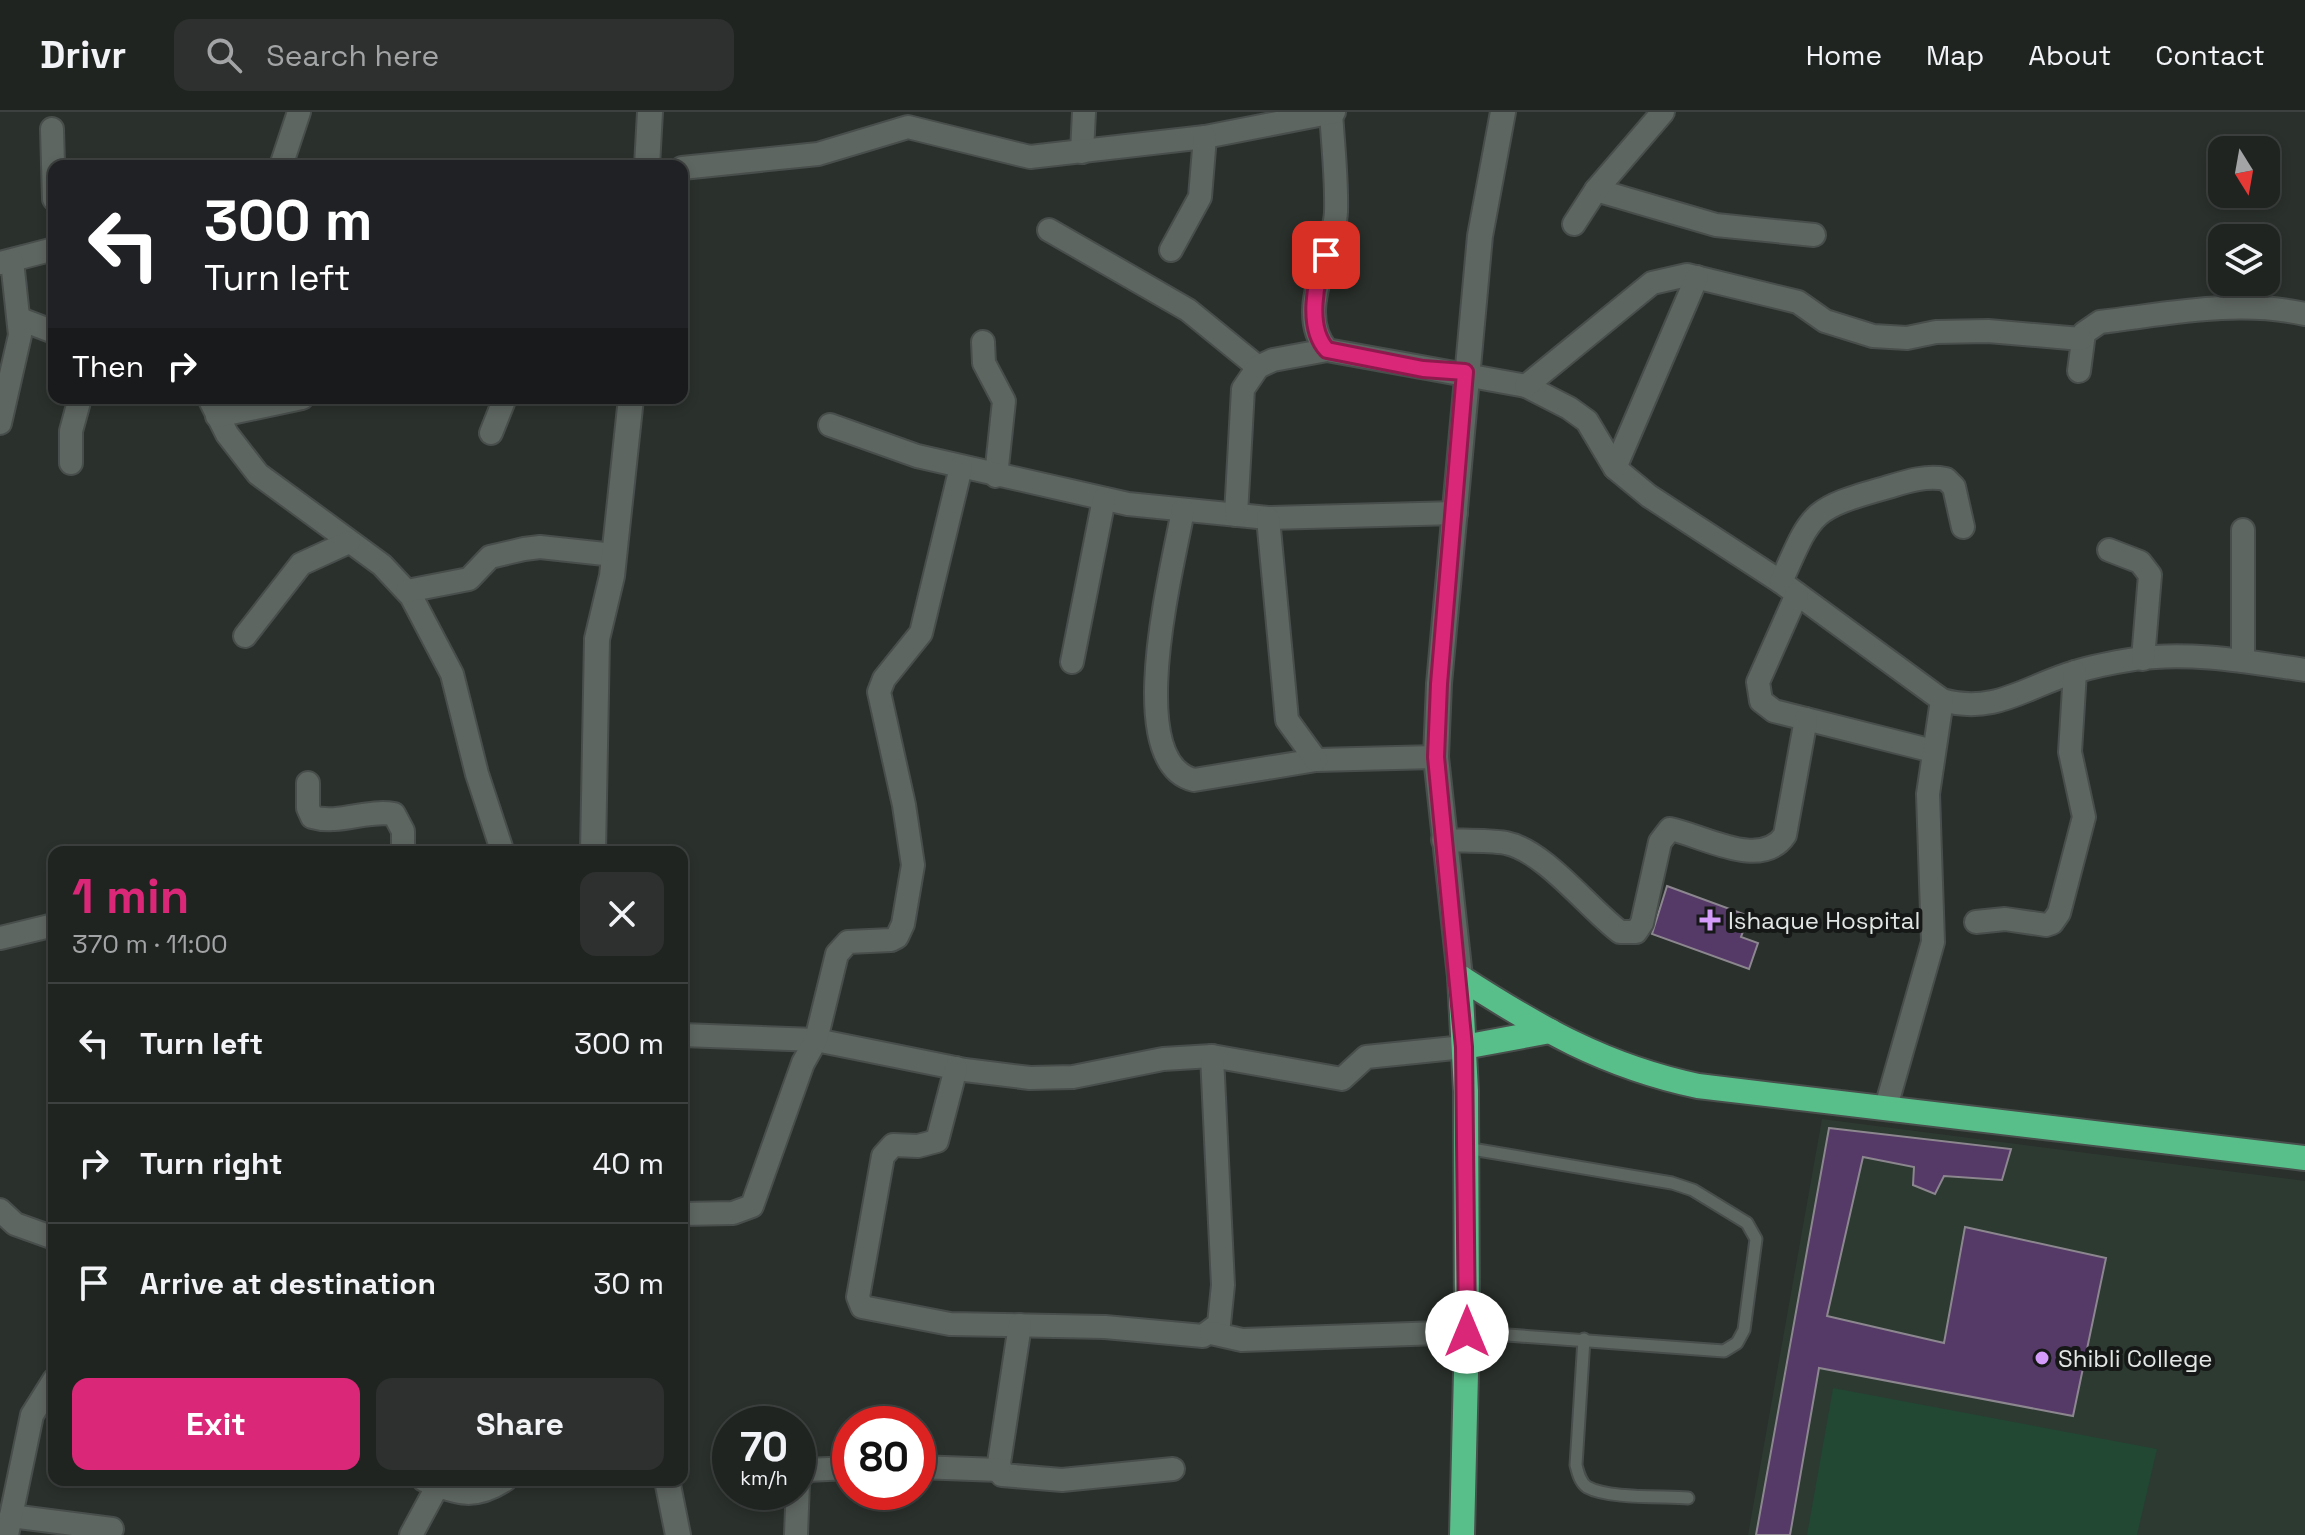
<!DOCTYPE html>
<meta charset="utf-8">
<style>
:root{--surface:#202421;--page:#2d302e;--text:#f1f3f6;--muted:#a2a4a5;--line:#3d413f;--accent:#db2777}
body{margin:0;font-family:"Space Grotesk",sans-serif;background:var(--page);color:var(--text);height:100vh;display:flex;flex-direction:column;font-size:30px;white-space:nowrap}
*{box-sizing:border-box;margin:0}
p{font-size:26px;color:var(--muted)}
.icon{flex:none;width:44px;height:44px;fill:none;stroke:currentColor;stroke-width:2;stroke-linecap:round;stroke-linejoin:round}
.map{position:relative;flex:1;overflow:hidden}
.sheet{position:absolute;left:48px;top:734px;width:640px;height:640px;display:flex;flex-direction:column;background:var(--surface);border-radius:16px;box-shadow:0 4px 12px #0003,0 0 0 2px var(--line)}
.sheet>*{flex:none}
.top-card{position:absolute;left:48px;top:48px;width:640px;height:244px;border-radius:16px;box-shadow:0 4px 12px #0003,0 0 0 2px var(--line);background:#202124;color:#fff;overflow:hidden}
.needle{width:52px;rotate:169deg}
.buttons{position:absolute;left:2208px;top:24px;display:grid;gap:16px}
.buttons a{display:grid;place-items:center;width:72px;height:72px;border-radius:16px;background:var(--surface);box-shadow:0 4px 12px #0003,0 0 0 2px var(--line);font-size:40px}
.speed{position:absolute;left:712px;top:1294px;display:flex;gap:16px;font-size:40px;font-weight:700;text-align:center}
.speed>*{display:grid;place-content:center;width:104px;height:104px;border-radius:50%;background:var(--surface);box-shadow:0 4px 12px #0003,0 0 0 2px var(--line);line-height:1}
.speed small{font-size:20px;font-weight:400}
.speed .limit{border:12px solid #d22;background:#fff;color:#111}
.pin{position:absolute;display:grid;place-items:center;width:68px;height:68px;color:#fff;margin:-34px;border-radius:16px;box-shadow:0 4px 12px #0006}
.me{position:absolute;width:88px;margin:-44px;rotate:0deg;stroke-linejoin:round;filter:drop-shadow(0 0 6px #0008)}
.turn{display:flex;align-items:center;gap:28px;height:168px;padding:0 24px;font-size:36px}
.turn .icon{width:104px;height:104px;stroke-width:2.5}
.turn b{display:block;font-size:56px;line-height:68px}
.then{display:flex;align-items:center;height:76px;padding:0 24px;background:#0003;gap:16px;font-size:30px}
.round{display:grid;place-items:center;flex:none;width:84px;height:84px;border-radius:16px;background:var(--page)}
.overview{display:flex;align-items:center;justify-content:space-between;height:136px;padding:0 24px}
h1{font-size:48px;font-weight:800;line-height:60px;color:var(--accent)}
.action{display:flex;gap:16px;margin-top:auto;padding:16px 24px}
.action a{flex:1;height:92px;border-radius:16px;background:var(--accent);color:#fff;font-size:32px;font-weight:800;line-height:92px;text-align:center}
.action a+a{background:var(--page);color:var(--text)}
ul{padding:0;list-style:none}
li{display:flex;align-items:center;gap:24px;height:120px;padding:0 24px;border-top:2px solid var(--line)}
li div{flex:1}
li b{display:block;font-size:30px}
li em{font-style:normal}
header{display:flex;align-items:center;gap:48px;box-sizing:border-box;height:112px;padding:0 40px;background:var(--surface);border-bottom:2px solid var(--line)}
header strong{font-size:38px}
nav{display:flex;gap:44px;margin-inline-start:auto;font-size:28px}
.search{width:560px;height:72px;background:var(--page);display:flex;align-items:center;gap:20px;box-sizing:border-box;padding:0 28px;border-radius:16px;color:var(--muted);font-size:30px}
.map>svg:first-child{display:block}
.built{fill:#2d3a32}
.green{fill:#224733}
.building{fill:#553967;stroke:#8c878f;stroke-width:2}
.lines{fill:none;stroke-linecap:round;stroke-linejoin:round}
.lane-casing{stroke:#484e4b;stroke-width:15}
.street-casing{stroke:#484e4b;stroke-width:26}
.secondary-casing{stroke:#484e4b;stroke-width:28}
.highway-casing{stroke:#484e4b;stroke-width:28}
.lane{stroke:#5e6661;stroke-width:11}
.street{stroke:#5e6661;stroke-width:22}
.secondary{stroke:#5e6661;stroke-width:24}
.highway{stroke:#59bf8a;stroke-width:24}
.route-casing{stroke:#8e194d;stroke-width:20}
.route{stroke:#db2777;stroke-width:14}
.poi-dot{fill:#d59bfa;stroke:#151816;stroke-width:3}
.labels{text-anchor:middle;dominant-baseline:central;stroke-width:8;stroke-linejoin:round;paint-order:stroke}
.poi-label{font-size:24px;fill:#e2e6e4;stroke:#151816;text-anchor:start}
</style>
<header>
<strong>Drivr</strong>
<div class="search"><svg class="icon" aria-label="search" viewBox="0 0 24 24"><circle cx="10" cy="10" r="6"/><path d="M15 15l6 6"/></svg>Search here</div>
<nav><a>Home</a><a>Map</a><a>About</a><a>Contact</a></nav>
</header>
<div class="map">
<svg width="2305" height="1423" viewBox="0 0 2305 1423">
<rect width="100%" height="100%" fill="#2a302c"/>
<!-- built -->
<path class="built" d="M 1822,1007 L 2305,1069 L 2305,1423 L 1748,1423 Z"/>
<!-- green -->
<path class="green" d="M 1833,1276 L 2157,1337 L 2137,1423 L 1807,1423 Z"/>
<!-- building -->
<g class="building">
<path d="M 1667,774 L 1749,804 L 1741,825 L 1758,831 L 1749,857 L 1652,822 Z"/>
<path d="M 1829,1016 L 2011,1037 L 2002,1068 L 1944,1064 L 1935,1082 L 1913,1073 L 1914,1055 L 1863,1045 L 1827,1204 L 1944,1231 L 1965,1115 L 2106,1146 L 2073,1304 L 1819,1256 L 1790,1423 L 1756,1423 Z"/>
</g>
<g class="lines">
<!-- lane casing -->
<g class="lane-casing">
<g id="lane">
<path d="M 1466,1036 L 1672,1071 L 1693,1078 L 1747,1111 L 1756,1127 L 1744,1218 L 1737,1231 L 1724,1239 L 1467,1220"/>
<path d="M 1584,1227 L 1576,1353 C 1578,1361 1580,1370 1587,1375 C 1608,1387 1663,1384 1688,1386"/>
</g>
</g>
<!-- street casing -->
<g class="street-casing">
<g id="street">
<path d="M 1331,0 C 1333,34 1337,67 1336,100 C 1334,141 1294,200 1327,238 L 1526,274 L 1569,296 L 1587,309 L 1615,356 L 1649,384 L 1781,470 L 1942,588 C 1995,603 2027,574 2075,560 C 2094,554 2116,550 2135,547 C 2191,539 2249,550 2305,558"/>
<path d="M 52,17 L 54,87"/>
<path d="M 1082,40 L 1084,0"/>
<path d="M 281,54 L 299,0"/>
<path d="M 682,56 L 818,42 L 908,15 L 1030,45 L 1205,25 L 1334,0"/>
<path d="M 1596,78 L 1716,113 L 1814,123"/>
<path d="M 1574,112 L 1596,78 L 1663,0"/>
<path d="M 1049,118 L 1188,198 L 1258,255"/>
<path d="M 1171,138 L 1200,85 L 1205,25"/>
<path d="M 0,151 L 54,137"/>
<path d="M 20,207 L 54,220"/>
<path d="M 983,230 L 984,251 L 1004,289 L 996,364"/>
<path d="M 2079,259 L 2084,221 L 2100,210 C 2168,202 2237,187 2305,202"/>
<path d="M 1526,274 L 1652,171 L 1687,163 L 1798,190 L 1825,209 L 1873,224 L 1907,226 L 1936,220 L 1988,219 L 2081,227"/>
<path d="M 209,286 L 227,322 L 258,362 L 382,453 L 411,484 L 452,562 L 477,662 L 501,735"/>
<path d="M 217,304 L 302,286"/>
<path d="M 0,311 L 20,223 L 12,149"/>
<path d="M 830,313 L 917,344 L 1128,392 L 1268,406 L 1456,401"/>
<path d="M 491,321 L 505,286"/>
<path d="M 71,351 L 71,319 L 80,286"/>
<path d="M 1615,356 L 1697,165"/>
<path d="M 1183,398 C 1174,451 1121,650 1194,668 L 1316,648 L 1436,645"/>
<path d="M 1236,403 L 1243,277 L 1258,255 L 1273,248 L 1327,238"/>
<path d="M 1268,406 L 1287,608 L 1316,648"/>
<path d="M 2109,438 L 2140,450 L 2150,463 L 2143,547"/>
<path d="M 1781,470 C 1812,400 1810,397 1885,376 C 1905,370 1924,363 1946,367 L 1954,375 L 1963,415"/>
<path d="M 407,479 L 469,467 L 490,445 L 524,437 L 540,435 L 614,443"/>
<path d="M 1797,482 L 1758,570 L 1761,589 L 1774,599 L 1933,639"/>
<path d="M 245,524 L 301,452 L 349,430"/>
<path d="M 2243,549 L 2243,418"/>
<path d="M 1072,550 L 1104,387"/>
<path d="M 308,671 L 308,696 L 312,705 C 339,713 367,697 394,702 L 403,719 L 403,740"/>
<path d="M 1443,728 C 1463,729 1486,728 1506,731 C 1545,739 1588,796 1620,820 L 1636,820 L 1642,811 L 1660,730 L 1670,717 C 1702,723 1761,759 1785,723 L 1806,607"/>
<path d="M 1976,810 L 2005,807 L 2046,813 L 2052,811 L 2059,801 L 2084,705 L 2070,640 L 2075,560"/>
<path d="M 0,826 L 54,813"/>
<path d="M 682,923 L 816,928 L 965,958 L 1030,966 L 1073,965 L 1163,947 L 1212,944 L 1342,967 L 1366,945 L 1464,935"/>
<path d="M 956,956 L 937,1029 L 918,1034 L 893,1033 L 883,1044 L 858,1185 L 862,1195 L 950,1212 L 1105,1215 L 1203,1224 L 1219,1212 L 1223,1173 L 1212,944"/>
<path d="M 1886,995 L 1933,830 L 1928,682 L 1942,588"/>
<path d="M 0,1098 L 15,1112 L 54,1126"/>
<path d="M 682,1102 L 733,1101 L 752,1094 L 803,951 L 816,928 L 837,842 L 848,830 L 891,828 L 897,825 L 903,812 L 913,753 L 904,693 L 879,580 L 884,567 L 921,521 L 961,355"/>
<path d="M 1020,1213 L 999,1351 L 1002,1363 L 1062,1368 L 1173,1357"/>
<path d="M 1211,1221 L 1242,1228 L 1467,1220"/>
<path d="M 918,1355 L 999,1358"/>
<path d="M 424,1368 C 457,1381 473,1389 505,1368"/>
<path d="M 798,1368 L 807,1358 L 850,1356"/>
<path d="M 11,1404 L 112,1417"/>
<path d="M 7,1423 L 32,1303 L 54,1268"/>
<path d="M 411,1423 L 438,1373"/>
<path d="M 796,1423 L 798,1370"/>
</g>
</g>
<!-- secondary casing -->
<g class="secondary-casing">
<g id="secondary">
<path d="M 647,54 L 650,0"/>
<path d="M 593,740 L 597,527 L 612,464 L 631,286"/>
<path d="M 1460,865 L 1436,645 L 1439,572 L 1480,124 L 1503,0"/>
<path d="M 667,1368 L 678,1423"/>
</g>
</g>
<!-- highway casing -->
<g class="highway-casing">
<g id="highway">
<path d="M 1460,865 C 1539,916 1604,954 1698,974 L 2305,1046"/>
<path d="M 1460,865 L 1466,979 L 1467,1220 L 1462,1423"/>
<path d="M 1464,935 L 1550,919"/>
</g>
</g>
<!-- lane -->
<use href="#lane" class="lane"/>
<!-- street -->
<use href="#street" class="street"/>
<!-- secondary -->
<use href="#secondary" class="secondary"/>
<!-- highway -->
<use href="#highway" class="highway"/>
</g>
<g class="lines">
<!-- route casing -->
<g class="route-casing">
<path id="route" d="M 1326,143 C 1315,169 1306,215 1327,238 L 1423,257 L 1465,260 L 1439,572 L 1436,645 L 1464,935 L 1467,1220"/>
</g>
<!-- route -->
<use href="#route" class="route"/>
</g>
<!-- markers -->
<g class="poi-dot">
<path d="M1706 796h8v8h8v8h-8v8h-8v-8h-8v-8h8z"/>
<circle cx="2042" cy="1246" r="8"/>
</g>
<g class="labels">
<!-- poi labels -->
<g class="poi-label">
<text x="1728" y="808">Ishaque Hospital</text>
<text x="2058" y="1246">Shibli College</text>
</g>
</g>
</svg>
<div class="buttons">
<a><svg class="needle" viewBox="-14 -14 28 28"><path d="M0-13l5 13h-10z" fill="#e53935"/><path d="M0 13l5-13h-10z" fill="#a2a4a5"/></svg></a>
<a><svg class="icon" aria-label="layers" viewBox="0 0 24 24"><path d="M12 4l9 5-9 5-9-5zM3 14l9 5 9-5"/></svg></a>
</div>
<div class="speed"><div>70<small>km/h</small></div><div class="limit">80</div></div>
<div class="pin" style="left:1326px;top:143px;background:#d93025"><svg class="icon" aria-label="arrive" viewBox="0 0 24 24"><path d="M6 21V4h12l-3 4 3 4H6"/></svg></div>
<svg class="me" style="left:1467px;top:1220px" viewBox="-20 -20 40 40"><circle r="19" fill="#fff"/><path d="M0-13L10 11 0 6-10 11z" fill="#db2777"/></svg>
<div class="top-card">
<div class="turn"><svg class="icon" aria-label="left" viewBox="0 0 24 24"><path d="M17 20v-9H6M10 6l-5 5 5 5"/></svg><div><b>300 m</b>Turn left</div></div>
<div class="then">Then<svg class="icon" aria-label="right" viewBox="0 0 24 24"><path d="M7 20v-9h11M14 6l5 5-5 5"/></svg></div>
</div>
<section class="sheet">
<div class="overview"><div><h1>1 min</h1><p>370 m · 11:00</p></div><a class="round"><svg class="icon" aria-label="close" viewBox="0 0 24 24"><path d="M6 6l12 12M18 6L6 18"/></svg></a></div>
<ul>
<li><svg class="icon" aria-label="left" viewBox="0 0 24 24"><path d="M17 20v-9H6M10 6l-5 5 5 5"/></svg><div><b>Turn left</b></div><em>300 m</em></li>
<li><svg class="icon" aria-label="right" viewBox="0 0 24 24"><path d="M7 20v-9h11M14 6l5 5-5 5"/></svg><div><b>Turn right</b></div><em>40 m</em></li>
<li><svg class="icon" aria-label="arrive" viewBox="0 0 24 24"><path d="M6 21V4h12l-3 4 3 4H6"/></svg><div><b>Arrive at destination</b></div><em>30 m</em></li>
</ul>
<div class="action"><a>Exit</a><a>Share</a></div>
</section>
</div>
